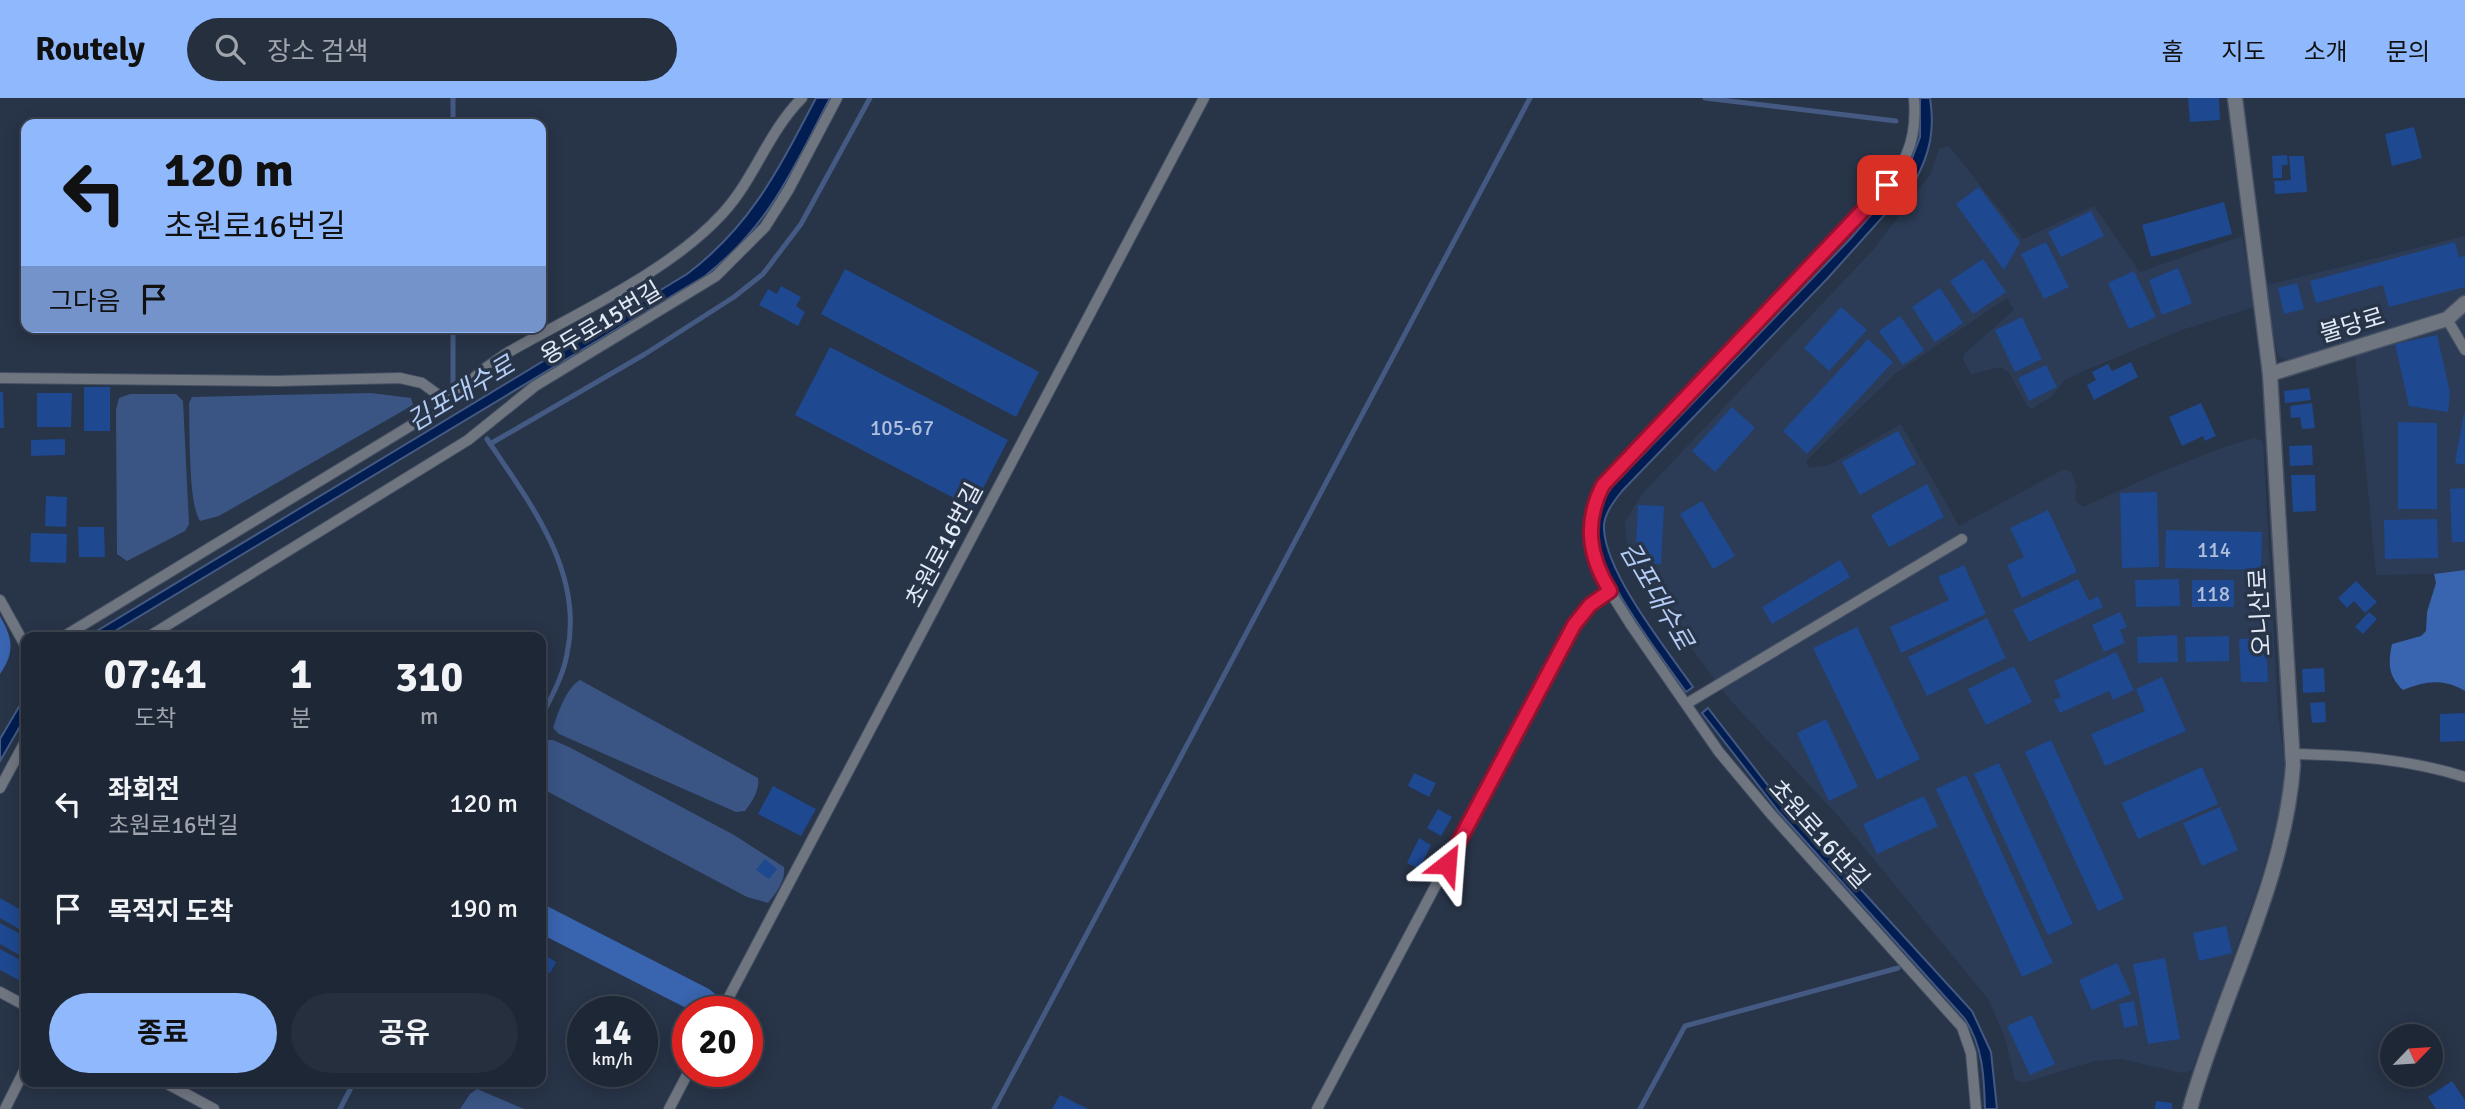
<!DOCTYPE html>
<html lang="ko">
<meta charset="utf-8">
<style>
:root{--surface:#1e2736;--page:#262f3e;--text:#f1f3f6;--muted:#a1a5ad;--line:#3c4451;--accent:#90b8fd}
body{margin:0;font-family:Signika,"Noto Sans KR",sans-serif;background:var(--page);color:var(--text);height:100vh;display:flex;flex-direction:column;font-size:26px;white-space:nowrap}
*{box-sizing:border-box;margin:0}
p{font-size:23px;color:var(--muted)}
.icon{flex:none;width:38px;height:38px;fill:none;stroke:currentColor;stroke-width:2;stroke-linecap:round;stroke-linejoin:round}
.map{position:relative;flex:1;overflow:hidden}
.side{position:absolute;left:21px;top:534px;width:525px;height:455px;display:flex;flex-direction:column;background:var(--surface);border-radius:14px;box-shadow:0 4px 18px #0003,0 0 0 2px var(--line)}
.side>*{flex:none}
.banner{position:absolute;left:21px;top:21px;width:525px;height:214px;border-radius:14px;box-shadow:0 4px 18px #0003,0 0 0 2px var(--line);background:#90b8fd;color:#111;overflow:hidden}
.needle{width:46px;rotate:65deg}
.controls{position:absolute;left:2380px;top:926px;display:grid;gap:14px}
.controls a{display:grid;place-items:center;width:63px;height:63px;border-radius:50%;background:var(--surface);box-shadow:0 4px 18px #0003,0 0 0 2px var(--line);font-size:35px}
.speed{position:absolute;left:567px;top:898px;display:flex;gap:14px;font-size:35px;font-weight:700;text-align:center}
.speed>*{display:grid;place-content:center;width:91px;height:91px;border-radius:50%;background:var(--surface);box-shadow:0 4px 18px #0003,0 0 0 2px var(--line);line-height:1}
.speed small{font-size:18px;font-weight:400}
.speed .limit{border:10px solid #d22;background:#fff;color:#111}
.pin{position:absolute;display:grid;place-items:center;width:60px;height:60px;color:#fff;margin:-30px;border-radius:14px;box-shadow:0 4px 10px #0006}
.me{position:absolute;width:77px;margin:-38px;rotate:28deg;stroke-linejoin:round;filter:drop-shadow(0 0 5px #0008)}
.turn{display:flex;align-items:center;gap:24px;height:147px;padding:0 28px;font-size:32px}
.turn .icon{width:91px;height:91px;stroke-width:2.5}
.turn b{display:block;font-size:49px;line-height:60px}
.then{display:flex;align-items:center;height:66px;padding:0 28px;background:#0003;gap:14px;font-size:26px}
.eta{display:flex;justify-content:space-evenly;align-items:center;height:119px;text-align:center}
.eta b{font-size:42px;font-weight:700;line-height:49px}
.action{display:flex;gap:14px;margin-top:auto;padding:14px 28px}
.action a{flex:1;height:80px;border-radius:42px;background:var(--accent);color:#111;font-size:28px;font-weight:700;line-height:80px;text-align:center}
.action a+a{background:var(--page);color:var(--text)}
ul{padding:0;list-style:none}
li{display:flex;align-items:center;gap:21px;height:105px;padding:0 28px}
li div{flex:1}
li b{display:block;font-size:26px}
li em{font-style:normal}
header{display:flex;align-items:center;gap:42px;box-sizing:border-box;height:98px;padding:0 35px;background:var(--accent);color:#111}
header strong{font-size:33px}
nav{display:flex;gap:38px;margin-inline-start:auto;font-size:24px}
.search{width:490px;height:63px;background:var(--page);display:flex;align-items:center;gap:18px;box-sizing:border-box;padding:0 24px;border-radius:38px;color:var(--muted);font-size:26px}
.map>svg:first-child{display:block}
.built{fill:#2c3c56}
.green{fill:#3a5584}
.forest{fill:#3964af}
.water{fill:#011d52;stroke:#445a83;stroke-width:2}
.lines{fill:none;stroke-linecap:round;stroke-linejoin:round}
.stream{stroke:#445a83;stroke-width:5}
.building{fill:#1e4890}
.service-casing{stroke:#465164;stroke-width:12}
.minor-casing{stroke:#465164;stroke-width:17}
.service{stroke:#707680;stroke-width:10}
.minor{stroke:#707680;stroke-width:14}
.route-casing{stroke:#92132f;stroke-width:18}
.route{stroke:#e11d48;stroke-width:12}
.labels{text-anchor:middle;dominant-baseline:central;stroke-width:7;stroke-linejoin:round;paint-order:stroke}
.number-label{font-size:21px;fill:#b0c0dc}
.street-label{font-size:24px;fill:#e1e8f6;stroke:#283448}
.water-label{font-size:26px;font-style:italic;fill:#b3ccf5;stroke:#283448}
</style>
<header>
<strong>Routely</strong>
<div class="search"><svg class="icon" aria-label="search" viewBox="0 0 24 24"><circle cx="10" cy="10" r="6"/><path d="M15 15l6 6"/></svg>장소 검색</div>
<nav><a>홈</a><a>지도</a><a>소개</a><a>문의</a></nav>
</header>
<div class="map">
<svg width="2465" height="1011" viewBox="0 0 2465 1011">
<rect width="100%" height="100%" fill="#283448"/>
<!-- built -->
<g class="built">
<path d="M 1949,48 L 2023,141 L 2094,108 L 2140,174 L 2242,138 L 2254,209 L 2182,232 L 2079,275 L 2065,282 L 2051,299 L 2032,311 L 2027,308 L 2009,275 L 2001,269 L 1971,276 L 1963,261 L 1965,255 L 2014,212 L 2007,200 L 1895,276 L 1806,363 L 1809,370 L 1829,367 L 1901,326 L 1959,428 L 2064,371 L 2071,374 L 2076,387 L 2075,402 L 2083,409 L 2160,374 L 2224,349 L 2254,340 L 2263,343 L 2278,616 L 2284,658 L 2283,699 L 2261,781 L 2228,874 L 2192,972 L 2182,975 L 2121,961 L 2095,963 L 2023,985 L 2015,982 L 2005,940 L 1988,901 L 1840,720 L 1730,602 L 1640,481 L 1627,447 L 1625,424 L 1642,396 L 1873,152 L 1930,77 L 1939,51 Z"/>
<path d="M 2465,138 L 2465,197 L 2447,212 L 2293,264 L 2278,258 L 2264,188 Z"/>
<path d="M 2465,212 L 2465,472 L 2434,476 L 2376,477 L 2355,256 Z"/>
</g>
<!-- green -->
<g class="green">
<path d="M 371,295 L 411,300 L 413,307 L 219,418 L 200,423 C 188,406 190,329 189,305 L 192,299 Z"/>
<path d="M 130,296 L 176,296 L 183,303 L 189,426 L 185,433 L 127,463 L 117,456 L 116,312 L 119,300 Z"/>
<path d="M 580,582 L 758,680 C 760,692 752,704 745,713 L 736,714 L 559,636 L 553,630 C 558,615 566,590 580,582 Z"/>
<path d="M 545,642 L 553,642 L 571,650 L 734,737 L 784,769 C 786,782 776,795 768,805 L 747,799 L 541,690 L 541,646 Z"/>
<path d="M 477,991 L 524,1011 L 460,1011 L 470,996 Z"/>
</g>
<!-- forest -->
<g class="forest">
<path d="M 2465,472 L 2465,593 C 2443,580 2426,583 2403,592 C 2388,578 2388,565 2392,546 L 2421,538 L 2426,533 L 2427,514 L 2436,485 L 2434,476 Z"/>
<path d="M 0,518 C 13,541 15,554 0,576 Z"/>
<path d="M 541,805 L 709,891 L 719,899 L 714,913 L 692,913 L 541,836 Z"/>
</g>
<!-- water -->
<g class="water">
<path d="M 816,0 L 830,0 C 793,71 770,127 705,178 L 105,539 L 87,539 L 687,176 C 752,127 779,70 816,0 Z"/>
<path d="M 1920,0 L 1930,0 C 1935,32 1930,55 1915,83 L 1827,181 L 1622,393 C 1614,403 1603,417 1604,431 C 1606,476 1667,552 1693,589 L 1686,594 C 1661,558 1588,466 1595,423 C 1598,411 1605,399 1612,389 L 1851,140 L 1906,76 L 1920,39 Z"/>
<path d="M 26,597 L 26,618 L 0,663 L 0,641 Z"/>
<path d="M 1708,610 L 1780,703 L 1972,913 L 1991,954 L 1997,1011 L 1985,1011 C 1984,978 1983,949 1965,921 L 1779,714 L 1702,615 Z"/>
</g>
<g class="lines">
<!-- stream -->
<g class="stream">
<path d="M 453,0 L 453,26"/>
<path d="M 1705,0 L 1896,23"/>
<path d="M 453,229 L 453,286"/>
<path d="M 487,341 C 529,404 585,474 567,556 C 563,579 551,599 541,620"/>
<path d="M 490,346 L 645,256 L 734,199 L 763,176 L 801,126 L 870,0"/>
<path d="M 340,1011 L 354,984"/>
<path d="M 994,1011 L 1530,0"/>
<path d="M 1640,1011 L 1685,928 L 1898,870"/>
</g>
</g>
<!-- building -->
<g class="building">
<path d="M 2188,0 L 2219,0 L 2220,22 L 2190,24 Z"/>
<path d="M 2414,29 L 2422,60 L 2392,68 L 2385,36 Z"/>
<path d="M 2287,57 L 2288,67 L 2282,67 L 2282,80 L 2273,80 L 2272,58 Z"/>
<path d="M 2289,58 L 2304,58 L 2307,94 L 2275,96 L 2274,83 L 2291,82 Z"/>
<path d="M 1979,89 L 2020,144 L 2004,172 L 1956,106 Z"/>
<path d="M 2224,104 L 2232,136 L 2151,159 L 2142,127 Z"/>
<path d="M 2091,113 L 2104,138 L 2061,159 L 2048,134 Z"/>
<path d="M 2046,144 L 2069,189 L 2044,201 L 2021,156 Z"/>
<path d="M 2455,144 L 2459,159 L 2465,158 L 2465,189 L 2389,209 L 2383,187 L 2316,205 L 2310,183 Z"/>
<path d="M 1983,161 L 2006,194 L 1973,216 L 1950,183 Z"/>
<path d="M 2178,170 L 2192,205 L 2162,217 L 2149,182 Z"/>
<path d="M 845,171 L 1039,274 L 1016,319 L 821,216 Z"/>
<path d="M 2134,173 L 2156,219 L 2129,231 L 2108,185 Z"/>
<path d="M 2297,185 L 2304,211 L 2284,216 L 2278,190 Z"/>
<path d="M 781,188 L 801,199 L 796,208 L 805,214 L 798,228 L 759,207 L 768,191 L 777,196 Z"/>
<path d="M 1940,190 L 1963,225 L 1935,244 L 1912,209 Z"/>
<path d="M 1841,209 L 1867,232 L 1829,273 L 1804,250 Z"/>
<path d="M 1900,218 L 1924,252 L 1903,267 L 1879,233 Z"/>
<path d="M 2022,219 L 2042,261 L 2015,274 L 1995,232 Z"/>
<path d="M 2437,237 L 2450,295 L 2448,314 L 2409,308 L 2395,246 Z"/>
<path d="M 1868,241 L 1893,264 L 1807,356 L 1783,333 Z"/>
<path d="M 830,249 L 1008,342 L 973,410 L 795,317 Z"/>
<path d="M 2131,264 L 2138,279 L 2094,302 L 2087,287 L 2096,282 L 2092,274 L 2108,266 L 2112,273 Z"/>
<path d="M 2046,267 L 2057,289 L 2029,303 L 2018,280 Z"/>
<rect x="84" y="289" width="26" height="44"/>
<path d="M 2309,290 L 2311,302 L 2285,305 L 2284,293 Z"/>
<path d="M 0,294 L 3,294 L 4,330 L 0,330 Z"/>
<path d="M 37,295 L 72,295 L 71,329 L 37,329 Z"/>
<path d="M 2201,305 L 2216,338 L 2205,343 L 2203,338 L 2182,348 L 2169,319 Z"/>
<path d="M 2312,305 L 2315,330 L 2302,331 L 2300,319 L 2291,320 L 2290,308 Z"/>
<path d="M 1732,309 L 1755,330 L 1715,374 L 1692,353 Z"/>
<path d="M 2464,315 L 2465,315 L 2465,367 L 2455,365 Z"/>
<path d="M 2398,324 L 2437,325 L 2437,411 L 2398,411 Z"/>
<path d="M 1898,333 L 1916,366 L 1860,397 L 1842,364 Z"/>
<path d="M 65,341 L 65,357 L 31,358 L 31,342 Z"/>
<path d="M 2312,347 L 2313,367 L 2290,368 L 2289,348 Z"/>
<path d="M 2291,377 L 2315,377 L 2316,413 L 2293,414 Z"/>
<path d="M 1927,386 L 1944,419 L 1889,449 L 1871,417 Z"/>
<path d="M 2465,390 L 2465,444 L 2452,444 L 2450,391 Z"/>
<path d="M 2157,394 L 2159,469 L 2122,470 L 2120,395 Z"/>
<path d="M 46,398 L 67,399 L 66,429 L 45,428 Z"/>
<path d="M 1702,403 L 1735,458 L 1713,471 L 1680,416 Z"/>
<path d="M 1638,407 L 1664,408 L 1661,466 L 1635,465 Z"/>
<path d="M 2048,412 L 2077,474 L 2022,500 L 2007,467 L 2024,459 L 2010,430 Z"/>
<path d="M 2437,421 L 2438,460 L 2385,461 L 2384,422 Z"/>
<path d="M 78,429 L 104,429 L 105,459 L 79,459 Z"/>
<path d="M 2166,432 L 2262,434 L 2261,472 L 2165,470 Z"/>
<path d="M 31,435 L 67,436 L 66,465 L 30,464 Z"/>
<path d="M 1840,462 L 1850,479 L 1772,526 L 1762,509 Z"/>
<path d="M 1964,467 L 1986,516 L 1901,555 L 1890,529 L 1949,502 L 1938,479 Z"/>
<path d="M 2078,481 L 2089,503 L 2098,498 L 2103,509 L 2029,544 L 2013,512 Z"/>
<path d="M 2179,481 L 2180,508 L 2136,509 L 2135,482 Z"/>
<rect x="2192" y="482" width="42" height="27"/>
<path d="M 2356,483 L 2377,504 L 2365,515 L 2354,503 L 2347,510 L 2338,500 Z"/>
<path d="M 2120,514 L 2127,529 L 2120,532 L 2125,545 L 2104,554 L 2092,527 Z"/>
<path d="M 2369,514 L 2377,521 L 2363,536 L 2355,529 Z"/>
<path d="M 1987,520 L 2006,560 L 1927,598 L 1908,559 Z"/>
<path d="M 1857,529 L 1920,661 L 1877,682 L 1813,550 Z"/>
<path d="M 2177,537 L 2178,564 L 2138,565 L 2137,539 Z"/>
<path d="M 2229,538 L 2229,563 L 2186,564 L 2185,539 Z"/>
<path d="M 2266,540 L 2268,584 L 2241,584 L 2239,541 Z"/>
<path d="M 2116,554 L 2134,592 L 2113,602 L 2109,593 L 2060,615 L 2054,602 L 2061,599 L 2054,583 Z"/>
<path d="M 2014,568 L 2032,604 L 1986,627 L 1968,591 Z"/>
<path d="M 2324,570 L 2325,594 L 2303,595 L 2302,571 Z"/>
<path d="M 2162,579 L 2186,633 L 2105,668 L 2091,636 L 2145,613 L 2136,591 Z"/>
<path d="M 2325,604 L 2326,624 L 2312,625 L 2310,605 Z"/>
<path d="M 2465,615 L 2465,643 L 2440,644 L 2440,616 Z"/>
<path d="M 1826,621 L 1858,689 L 1829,703 L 1797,635 Z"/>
<path d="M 2051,642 L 2124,801 L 2098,813 L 2025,654 Z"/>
<path d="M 1999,665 L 2073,826 L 2048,837 L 1974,676 Z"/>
<path d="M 2202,669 L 2218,706 L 2138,741 L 2122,705 Z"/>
<path d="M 1414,675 L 1436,685 L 1429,699 L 1408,688 Z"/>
<path d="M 1966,677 L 2053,865 L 2022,879 L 1936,691 Z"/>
<path d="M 773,688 L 816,711 L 801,738 L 758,716 Z"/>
<path d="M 1924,698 L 1938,728 L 1877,756 L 1863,726 Z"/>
<path d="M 2220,709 L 2238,752 L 2202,768 L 2183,725 Z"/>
<path d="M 1438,711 L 1452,719 L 1441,738 L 1427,730 Z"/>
<path d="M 1419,740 L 1431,747 L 1419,771 L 1407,765 Z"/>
<path d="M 765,761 L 777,771 L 769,781 L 756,772 Z"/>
<path d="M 0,800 L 26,815 L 26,835 L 0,820 Z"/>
<path d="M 0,825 L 26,839 L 26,861 L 0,846 Z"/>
<path d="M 2226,828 L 2232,855 L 2199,863 L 2193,835 Z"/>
<path d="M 0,851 L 26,865 L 26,886 L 0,872 Z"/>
<path d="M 541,855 L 556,864 L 550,875 L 541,870 Z"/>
<path d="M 2165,860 L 2180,941 L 2148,946 L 2133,866 Z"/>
<path d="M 2117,865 L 2131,896 L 2092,912 L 2079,882 Z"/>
<path d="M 2134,903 L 2138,927 L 2124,930 L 2119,906 Z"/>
<path d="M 2032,917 L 2055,966 L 2030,977 L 2007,928 Z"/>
<path d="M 2452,983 L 2465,1002 L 2465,1011 L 2436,1011 L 2428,999 Z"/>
<path d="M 1060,997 L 1088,1011 L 1052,1011 Z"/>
<path d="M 2156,1003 L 2172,1005 L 2172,1011 L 2155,1011 Z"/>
</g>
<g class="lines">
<!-- service casing -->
<g class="service-casing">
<g id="service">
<path d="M 1914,0 C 1918,48 1903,68 1874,104 L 1603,387 L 1589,426 L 1592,447 L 1599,476 L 1631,527 L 1719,654 L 1770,715 L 1962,929 L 1971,955 L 1976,1011"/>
<path d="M 2447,221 L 2465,252"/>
<path d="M 0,280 L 276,283 L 400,280 L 422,285 L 448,304"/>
<path d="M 0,502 L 26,549"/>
<path d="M 63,539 L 443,308 L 484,271 L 507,255 C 575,216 671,173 723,115 C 755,80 768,34 802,0"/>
<path d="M 148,539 L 468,342 L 535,288 L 716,178 L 765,129 L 789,91 L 837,0"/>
<path d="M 1686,606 L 1962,441"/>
<path d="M 2293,656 C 2352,657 2408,661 2465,679"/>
<path d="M 0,690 L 26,642"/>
<path d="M 0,894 L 26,908"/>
<path d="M 721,914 L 1204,0"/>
<path d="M 164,984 L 214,1011"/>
<path d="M 5,1011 L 26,969"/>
<path d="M 669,1011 L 689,973"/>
<path d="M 1317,1011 L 1574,527 L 1590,507 L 1610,493"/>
</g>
</g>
<!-- minor casing -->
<g class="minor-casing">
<g id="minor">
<path d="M 2270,276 L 2447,221 L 2465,205"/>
<path d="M 2190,1011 C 2221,898 2285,784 2293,667 L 2270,276 L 2235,0"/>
</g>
</g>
<!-- service -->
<use href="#service" class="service"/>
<!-- minor -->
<use href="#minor" class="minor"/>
</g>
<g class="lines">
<!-- route casing -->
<g class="route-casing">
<path id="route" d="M 1447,766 L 1574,527 L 1590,507 L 1610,493 C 1588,457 1584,424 1603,387 L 1887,87"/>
</g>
<!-- route -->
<use href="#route" class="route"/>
</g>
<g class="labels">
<!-- number labels -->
<g class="number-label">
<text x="902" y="330">105-67</text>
<text x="2214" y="452">114</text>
<text x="2213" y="496">118</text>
</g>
<!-- street labels -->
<g class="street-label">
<text transform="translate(601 225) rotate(-31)">용두로15번길</text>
<text transform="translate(2352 227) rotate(-17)">불당로</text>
<text transform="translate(944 447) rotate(-62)">초원로16번길</text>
<text transform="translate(2260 514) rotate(-93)">오니산로</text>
<text transform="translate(1819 736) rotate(48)">초원로16번길</text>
</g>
<!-- water labels -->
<g class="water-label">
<text transform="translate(461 296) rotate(-31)">김포대수로</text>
<text transform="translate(1656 498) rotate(60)">김포대수로</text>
</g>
</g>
</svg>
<div class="controls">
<a><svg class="needle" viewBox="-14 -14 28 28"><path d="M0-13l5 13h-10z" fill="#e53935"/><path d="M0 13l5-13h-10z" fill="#a1a5ad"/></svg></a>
</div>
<div class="speed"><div>14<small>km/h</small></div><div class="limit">20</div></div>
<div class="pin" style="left:1887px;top:87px;background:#d93025"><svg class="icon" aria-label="arrive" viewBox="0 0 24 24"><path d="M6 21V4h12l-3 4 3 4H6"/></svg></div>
<svg class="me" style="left:1447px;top:766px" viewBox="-20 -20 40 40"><path d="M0-17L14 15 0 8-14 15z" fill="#e11d48" stroke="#fff" stroke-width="4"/></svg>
<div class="banner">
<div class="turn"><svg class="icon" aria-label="left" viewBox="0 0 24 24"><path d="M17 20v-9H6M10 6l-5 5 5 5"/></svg><div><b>120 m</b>초원로16번길</div></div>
<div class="then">그다음<svg class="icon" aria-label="arrive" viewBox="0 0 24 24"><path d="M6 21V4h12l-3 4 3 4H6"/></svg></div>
</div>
<section class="side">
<div class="eta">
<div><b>07:41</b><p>도착</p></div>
<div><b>1</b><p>분</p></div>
<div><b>310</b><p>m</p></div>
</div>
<ul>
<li><svg class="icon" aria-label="left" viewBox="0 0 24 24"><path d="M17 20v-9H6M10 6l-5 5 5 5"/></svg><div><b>좌회전</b><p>초원로16번길</p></div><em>120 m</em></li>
<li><svg class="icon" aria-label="arrive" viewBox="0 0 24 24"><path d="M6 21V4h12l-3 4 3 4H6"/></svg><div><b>목적지 도착</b></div><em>190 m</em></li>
</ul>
<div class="action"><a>종료</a><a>공유</a></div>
</section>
</div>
